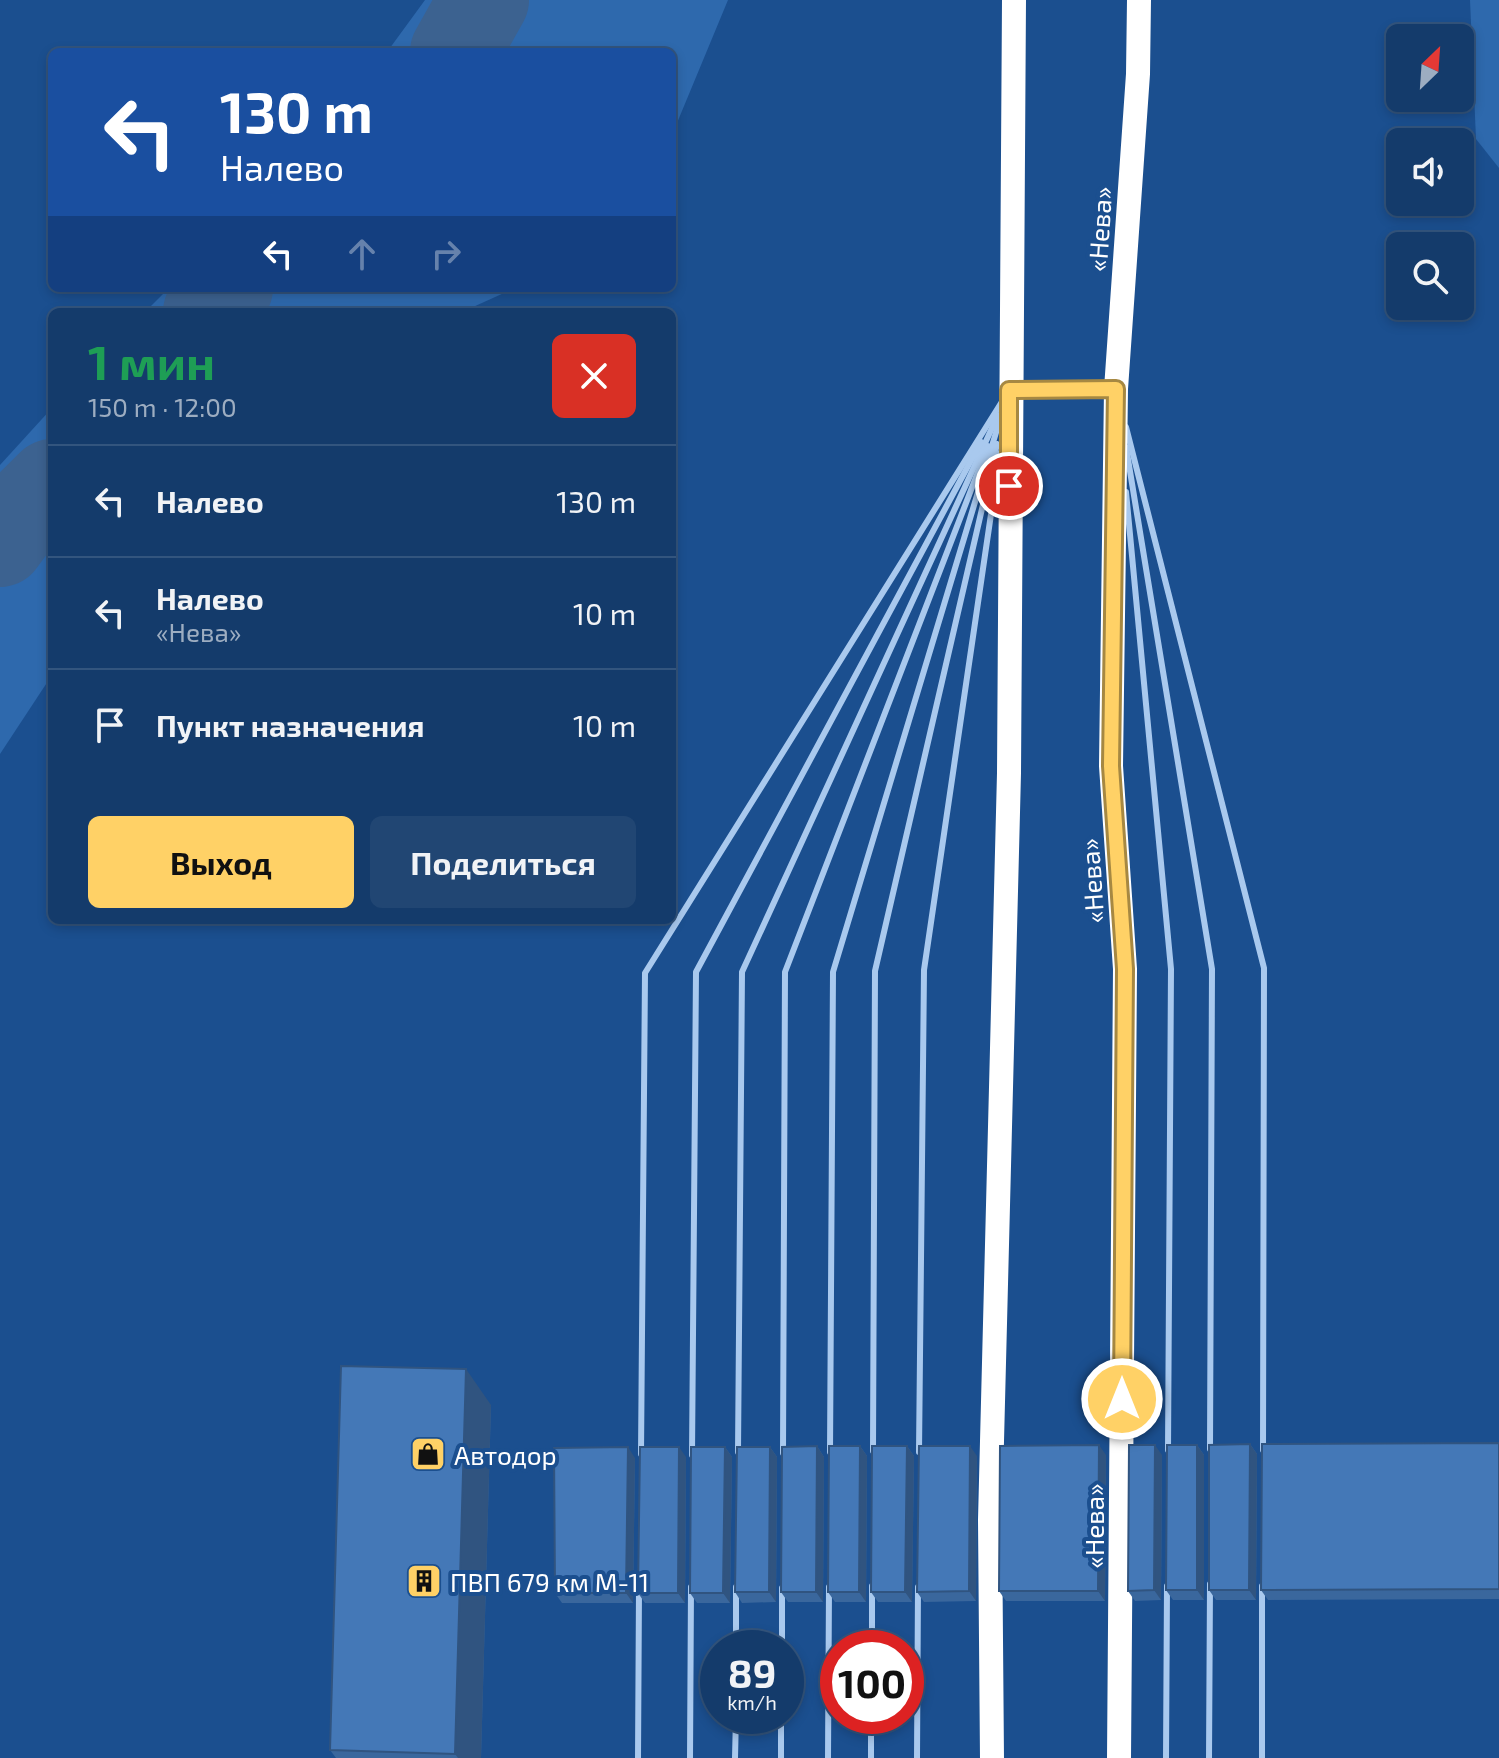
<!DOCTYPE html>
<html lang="ru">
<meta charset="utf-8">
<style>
:root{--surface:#143b6b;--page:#214673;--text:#f1f3f6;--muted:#9dadc1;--line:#33557e;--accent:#ffd166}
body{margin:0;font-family:"Exo 2",sans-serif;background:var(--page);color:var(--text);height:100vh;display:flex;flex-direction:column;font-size:30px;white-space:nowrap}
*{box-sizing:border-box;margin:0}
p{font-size:26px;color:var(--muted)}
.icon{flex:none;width:44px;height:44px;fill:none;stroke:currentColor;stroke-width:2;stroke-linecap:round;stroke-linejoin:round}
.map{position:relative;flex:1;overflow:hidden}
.drawer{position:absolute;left:48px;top:308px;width:628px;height:616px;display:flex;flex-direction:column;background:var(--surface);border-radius:12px;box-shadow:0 4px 12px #0003,0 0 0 2px var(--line)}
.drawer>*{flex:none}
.guide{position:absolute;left:48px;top:48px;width:628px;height:244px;border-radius:12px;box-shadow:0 4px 12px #0003,0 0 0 2px var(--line);background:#1a4fa0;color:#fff;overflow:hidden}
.needle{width:52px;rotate:25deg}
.buttons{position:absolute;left:1386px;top:24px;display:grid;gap:16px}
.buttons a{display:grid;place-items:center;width:88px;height:88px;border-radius:12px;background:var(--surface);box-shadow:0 4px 12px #0003,0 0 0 2px var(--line);font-size:40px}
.speed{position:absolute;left:700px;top:1630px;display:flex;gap:16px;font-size:40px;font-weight:700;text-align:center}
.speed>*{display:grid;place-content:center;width:104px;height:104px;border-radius:50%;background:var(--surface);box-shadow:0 4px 12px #0003,0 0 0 2px var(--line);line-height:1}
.speed small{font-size:20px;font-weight:400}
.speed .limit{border:12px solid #d22;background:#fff;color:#111}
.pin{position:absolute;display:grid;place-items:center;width:68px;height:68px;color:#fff;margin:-34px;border:4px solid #fff;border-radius:50%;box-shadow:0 2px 8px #0007}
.me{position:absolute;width:88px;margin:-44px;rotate:0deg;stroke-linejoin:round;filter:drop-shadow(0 0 6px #0008)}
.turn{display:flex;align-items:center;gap:28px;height:168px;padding:0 40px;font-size:36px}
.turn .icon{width:104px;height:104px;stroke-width:2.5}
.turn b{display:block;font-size:56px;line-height:68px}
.lanes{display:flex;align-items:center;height:76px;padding:0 40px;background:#0003;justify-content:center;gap:40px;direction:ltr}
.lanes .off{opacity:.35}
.round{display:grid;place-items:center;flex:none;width:84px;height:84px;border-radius:12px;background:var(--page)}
.head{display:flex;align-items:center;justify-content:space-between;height:136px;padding:0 40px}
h1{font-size:48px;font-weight:700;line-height:60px;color:#1e9e55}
.primary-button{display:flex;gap:16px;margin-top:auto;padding:16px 40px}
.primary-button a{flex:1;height:92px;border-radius:12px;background:var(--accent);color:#111;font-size:32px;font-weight:700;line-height:92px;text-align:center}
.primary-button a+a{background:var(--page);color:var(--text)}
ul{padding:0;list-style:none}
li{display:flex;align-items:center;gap:24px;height:112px;padding:0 40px;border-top:2px solid var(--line)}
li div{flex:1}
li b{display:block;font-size:30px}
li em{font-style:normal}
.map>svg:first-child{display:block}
.green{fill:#2e69ad}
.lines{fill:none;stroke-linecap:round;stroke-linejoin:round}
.river{stroke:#3c6290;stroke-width:90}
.lane{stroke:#a9c9ee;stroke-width:6}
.highway{stroke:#fff;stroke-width:24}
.wall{fill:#3a679d}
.shaded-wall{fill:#305480}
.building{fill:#4478b7;stroke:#305480;stroke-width:2}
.route-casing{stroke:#a68842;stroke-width:20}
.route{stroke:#ffd166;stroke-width:14}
.labels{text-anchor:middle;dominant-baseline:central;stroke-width:8;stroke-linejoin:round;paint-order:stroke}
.street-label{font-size:26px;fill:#fff;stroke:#1b4f8f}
.poi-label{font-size:26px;fill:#fff;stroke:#1b4f8f;text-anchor:start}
</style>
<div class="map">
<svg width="1499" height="1758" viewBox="0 0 1499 1758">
<rect width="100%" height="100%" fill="#1b4f8f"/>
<!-- green -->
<g class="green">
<path d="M 425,0 L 728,0 L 672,135 L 672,52 L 387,52 Z"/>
<path d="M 1470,0 L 1499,0 L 1499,168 L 1476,139 Z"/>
<path d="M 169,288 L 515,288 L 462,312 L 145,312 Z"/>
<path d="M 52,408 L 52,675 L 0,754 L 0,465 Z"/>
</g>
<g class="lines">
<!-- river -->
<g class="river">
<path d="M 455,52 L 484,0"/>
<path d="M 208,312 L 228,288"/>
<path d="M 0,542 L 17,519 L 52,484"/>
</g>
<!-- lane -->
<g class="lane">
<path d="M 1017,390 L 1110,389"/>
<path d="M 1126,427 L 1264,968 L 1263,1450"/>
<path d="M 1126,447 L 1212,969 L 1210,1449"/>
<path d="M 1126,492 L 1171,969 L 1168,1450"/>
<path d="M 873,1451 L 875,971 L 997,444"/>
<path d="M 738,1452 L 742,972 L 998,415"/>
<path d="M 830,1452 L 833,972 L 1001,416"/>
<path d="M 919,1452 L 924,970 L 1000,453"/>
<path d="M 783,1453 L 785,972 L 988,446"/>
<path d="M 641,1454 L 645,973 L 1003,400"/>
<path d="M 692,1455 L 696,972 L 981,442"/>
<path d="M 736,1648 L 736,1587"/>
<path d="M 782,1648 L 782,1588"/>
<path d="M 872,1648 L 872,1586"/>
<path d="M 638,1758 L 639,1589"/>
<path d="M 690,1758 L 691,1587"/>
<path d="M 735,1758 L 736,1716"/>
<path d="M 781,1758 L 781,1716"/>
<path d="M 828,1758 L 829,1587"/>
<path d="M 871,1758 L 871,1716"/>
<path d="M 917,1758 L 918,1587"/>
<path d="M 1166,1758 L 1167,1586"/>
<path d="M 1209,1758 L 1210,1584"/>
<path d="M 1262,1758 L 1262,1586"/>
</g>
<!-- highway -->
<g class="highway">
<path d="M 992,1758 L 990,1520 L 1009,773 L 1014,0"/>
<path d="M 1119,1758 L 1125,969 L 1111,766 L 1116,389 L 1138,74 L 1139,0"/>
</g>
</g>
<!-- wall -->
<g class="wall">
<path d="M 491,1405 L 481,1758 L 336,1758 L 330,1750 Z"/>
<path d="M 1499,1443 L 1499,1599 L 1268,1600 L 1261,1590 Z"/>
<path d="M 1250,1444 L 1257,1454 L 1256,1600 L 1216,1600 L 1209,1590 Z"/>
<path d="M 1197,1445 L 1204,1455 L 1204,1600 L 1173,1600 L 1166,1590 Z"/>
<path d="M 817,1446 L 824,1457 L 823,1602 L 788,1602 L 781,1592 Z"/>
<path d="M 860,1446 L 867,1456 L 866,1602 L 835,1602 L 828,1592 Z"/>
<path d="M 907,1446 L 914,1456 L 912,1602 L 878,1602 L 871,1592 Z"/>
<path d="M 725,1447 L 732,1457 L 730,1603 L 697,1603 L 690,1593 Z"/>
<path d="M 770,1447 L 777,1457 L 776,1602 L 742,1603 L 735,1592 Z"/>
<path d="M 1106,1455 L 1105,1601 L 1006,1601 L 999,1591 Z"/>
<path d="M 1162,1455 L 1161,1600 L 1135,1601 L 1128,1591 Z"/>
<path d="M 977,1456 L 976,1601 L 924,1602 L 917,1592 Z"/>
<path d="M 686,1457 L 685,1603 L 645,1603 L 638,1593 Z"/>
<path d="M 635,1458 L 633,1603 L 562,1603 L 555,1593 Z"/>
</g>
<!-- shaded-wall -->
<g class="shaded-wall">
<path d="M 466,1369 L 491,1405 L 481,1758 L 458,1758 L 455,1754 Z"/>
<path d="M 1250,1444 L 1257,1454 L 1256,1600 L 1249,1590 Z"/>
<path d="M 1099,1445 L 1106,1455 L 1105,1601 L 1098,1591 Z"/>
<path d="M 1155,1445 L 1162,1455 L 1161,1600 L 1154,1590 Z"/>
<path d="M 1197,1445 L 1204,1455 L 1204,1600 L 1197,1590 Z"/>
<path d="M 817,1446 L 824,1457 L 823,1602 L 816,1592 Z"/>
<path d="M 860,1446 L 867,1456 L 866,1602 L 859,1592 Z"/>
<path d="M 907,1446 L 914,1456 L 912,1602 L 905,1592 Z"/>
<path d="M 970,1446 L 977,1456 L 976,1601 L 969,1591 Z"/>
<path d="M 628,1447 L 635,1458 L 633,1603 L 626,1593 Z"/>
<path d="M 679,1447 L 686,1457 L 685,1603 L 678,1593 Z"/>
<path d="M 725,1447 L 732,1457 L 730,1603 L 723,1593 Z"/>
<path d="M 770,1447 L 777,1457 L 776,1602 L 769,1592 Z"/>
</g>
<!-- building -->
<g class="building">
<path d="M 341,1366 L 466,1369 L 455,1754 L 330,1750 Z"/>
<path d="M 1499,1443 L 1499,1589 L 1261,1590 L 1262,1444 Z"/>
<path d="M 1250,1444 L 1249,1590 L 1209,1590 L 1209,1445 Z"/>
<path d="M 1099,1445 L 1098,1591 L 999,1591 L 1000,1446 Z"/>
<path d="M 1129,1445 L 1155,1445 L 1154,1590 L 1128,1591 Z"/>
<path d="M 1167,1445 L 1197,1445 L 1197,1590 L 1166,1590 Z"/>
<path d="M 817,1446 L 816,1592 L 781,1592 L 782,1447 Z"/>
<path d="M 829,1446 L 860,1446 L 859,1592 L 828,1592 Z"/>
<path d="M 872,1446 L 907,1446 L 905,1592 L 871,1592 Z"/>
<path d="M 919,1446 L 970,1446 L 969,1591 L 917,1592 Z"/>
<path d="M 628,1447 L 626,1593 L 555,1593 L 554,1448 Z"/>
<path d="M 640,1447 L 679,1447 L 678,1593 L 638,1593 Z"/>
<path d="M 691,1447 L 725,1447 L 723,1593 L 690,1593 Z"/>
<path d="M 737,1447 L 770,1447 L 769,1592 L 735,1592 Z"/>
</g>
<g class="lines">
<!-- route casing -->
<g class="route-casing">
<path id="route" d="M 1009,486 L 1009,390 L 1116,389 L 1111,766 L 1125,969 L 1122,1399"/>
</g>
<!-- route -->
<use href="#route" class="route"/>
</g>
<!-- icons -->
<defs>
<g id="shop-square" transform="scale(1.8)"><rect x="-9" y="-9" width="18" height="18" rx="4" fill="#ffd166" stroke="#1b4f8f"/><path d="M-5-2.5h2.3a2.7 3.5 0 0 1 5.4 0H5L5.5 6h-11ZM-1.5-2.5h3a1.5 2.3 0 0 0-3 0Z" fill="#111"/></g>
<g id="building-square" transform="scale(1.8)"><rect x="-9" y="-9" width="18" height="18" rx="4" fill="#ffd166" stroke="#1b4f8f"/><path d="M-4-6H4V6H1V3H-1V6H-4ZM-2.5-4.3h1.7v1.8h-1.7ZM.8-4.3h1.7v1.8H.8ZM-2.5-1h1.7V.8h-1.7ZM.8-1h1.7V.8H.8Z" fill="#111"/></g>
</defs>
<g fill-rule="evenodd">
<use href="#shop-square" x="428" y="1454"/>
<use href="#building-square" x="424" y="1581"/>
</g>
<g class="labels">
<!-- street labels -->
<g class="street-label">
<text transform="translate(1099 229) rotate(-86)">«Нева»</text>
<text transform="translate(1091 881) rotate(-94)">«Нева»</text>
<text transform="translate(1093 1526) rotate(-90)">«Нева»</text>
</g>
<!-- poi labels -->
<g class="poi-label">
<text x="454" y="1454">Автодор</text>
<text x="450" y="1581">ПВП 679 км М-11</text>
</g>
</g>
</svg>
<div class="buttons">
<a><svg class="needle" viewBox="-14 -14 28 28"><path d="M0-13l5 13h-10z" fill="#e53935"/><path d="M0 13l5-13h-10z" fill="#9dadc1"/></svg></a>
<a><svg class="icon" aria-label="sound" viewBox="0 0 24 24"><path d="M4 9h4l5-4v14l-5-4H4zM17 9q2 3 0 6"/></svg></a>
<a><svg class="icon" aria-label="search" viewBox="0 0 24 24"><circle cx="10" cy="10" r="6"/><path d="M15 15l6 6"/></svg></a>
</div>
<div class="speed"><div>89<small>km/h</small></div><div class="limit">100</div></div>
<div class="pin" style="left:1009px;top:486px;background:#d93025"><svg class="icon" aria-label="arrive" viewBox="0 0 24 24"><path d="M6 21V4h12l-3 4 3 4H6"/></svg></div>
<svg class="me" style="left:1122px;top:1399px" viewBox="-20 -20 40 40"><circle r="17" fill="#ffd166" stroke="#fff" stroke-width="3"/><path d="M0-11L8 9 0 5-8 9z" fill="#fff"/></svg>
<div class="guide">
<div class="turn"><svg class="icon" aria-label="left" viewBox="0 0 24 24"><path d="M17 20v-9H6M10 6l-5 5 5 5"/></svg><div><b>130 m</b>Налево</div></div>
<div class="lanes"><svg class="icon" aria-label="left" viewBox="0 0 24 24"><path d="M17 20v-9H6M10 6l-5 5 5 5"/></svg><svg class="icon off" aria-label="ahead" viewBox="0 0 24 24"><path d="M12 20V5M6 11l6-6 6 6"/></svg><svg class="icon off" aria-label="right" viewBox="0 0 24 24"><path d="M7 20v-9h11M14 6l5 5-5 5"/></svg></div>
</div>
<section class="drawer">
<div class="head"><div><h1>1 мин</h1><p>150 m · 12:00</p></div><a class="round" style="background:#d93025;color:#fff"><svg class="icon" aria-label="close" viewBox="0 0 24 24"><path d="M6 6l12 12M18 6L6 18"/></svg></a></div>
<ul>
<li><svg class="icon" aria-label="left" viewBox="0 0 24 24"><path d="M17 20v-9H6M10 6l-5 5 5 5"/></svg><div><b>Налево</b></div><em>130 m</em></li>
<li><svg class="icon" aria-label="left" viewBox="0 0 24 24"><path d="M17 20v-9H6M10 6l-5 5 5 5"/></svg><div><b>Налево</b><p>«Нева»</p></div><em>10 m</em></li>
<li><svg class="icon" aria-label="arrive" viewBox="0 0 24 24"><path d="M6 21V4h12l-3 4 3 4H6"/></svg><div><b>Пункт назначения</b></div><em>10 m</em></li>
</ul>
<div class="primary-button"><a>Выход</a><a>Поделиться</a></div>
</section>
</div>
